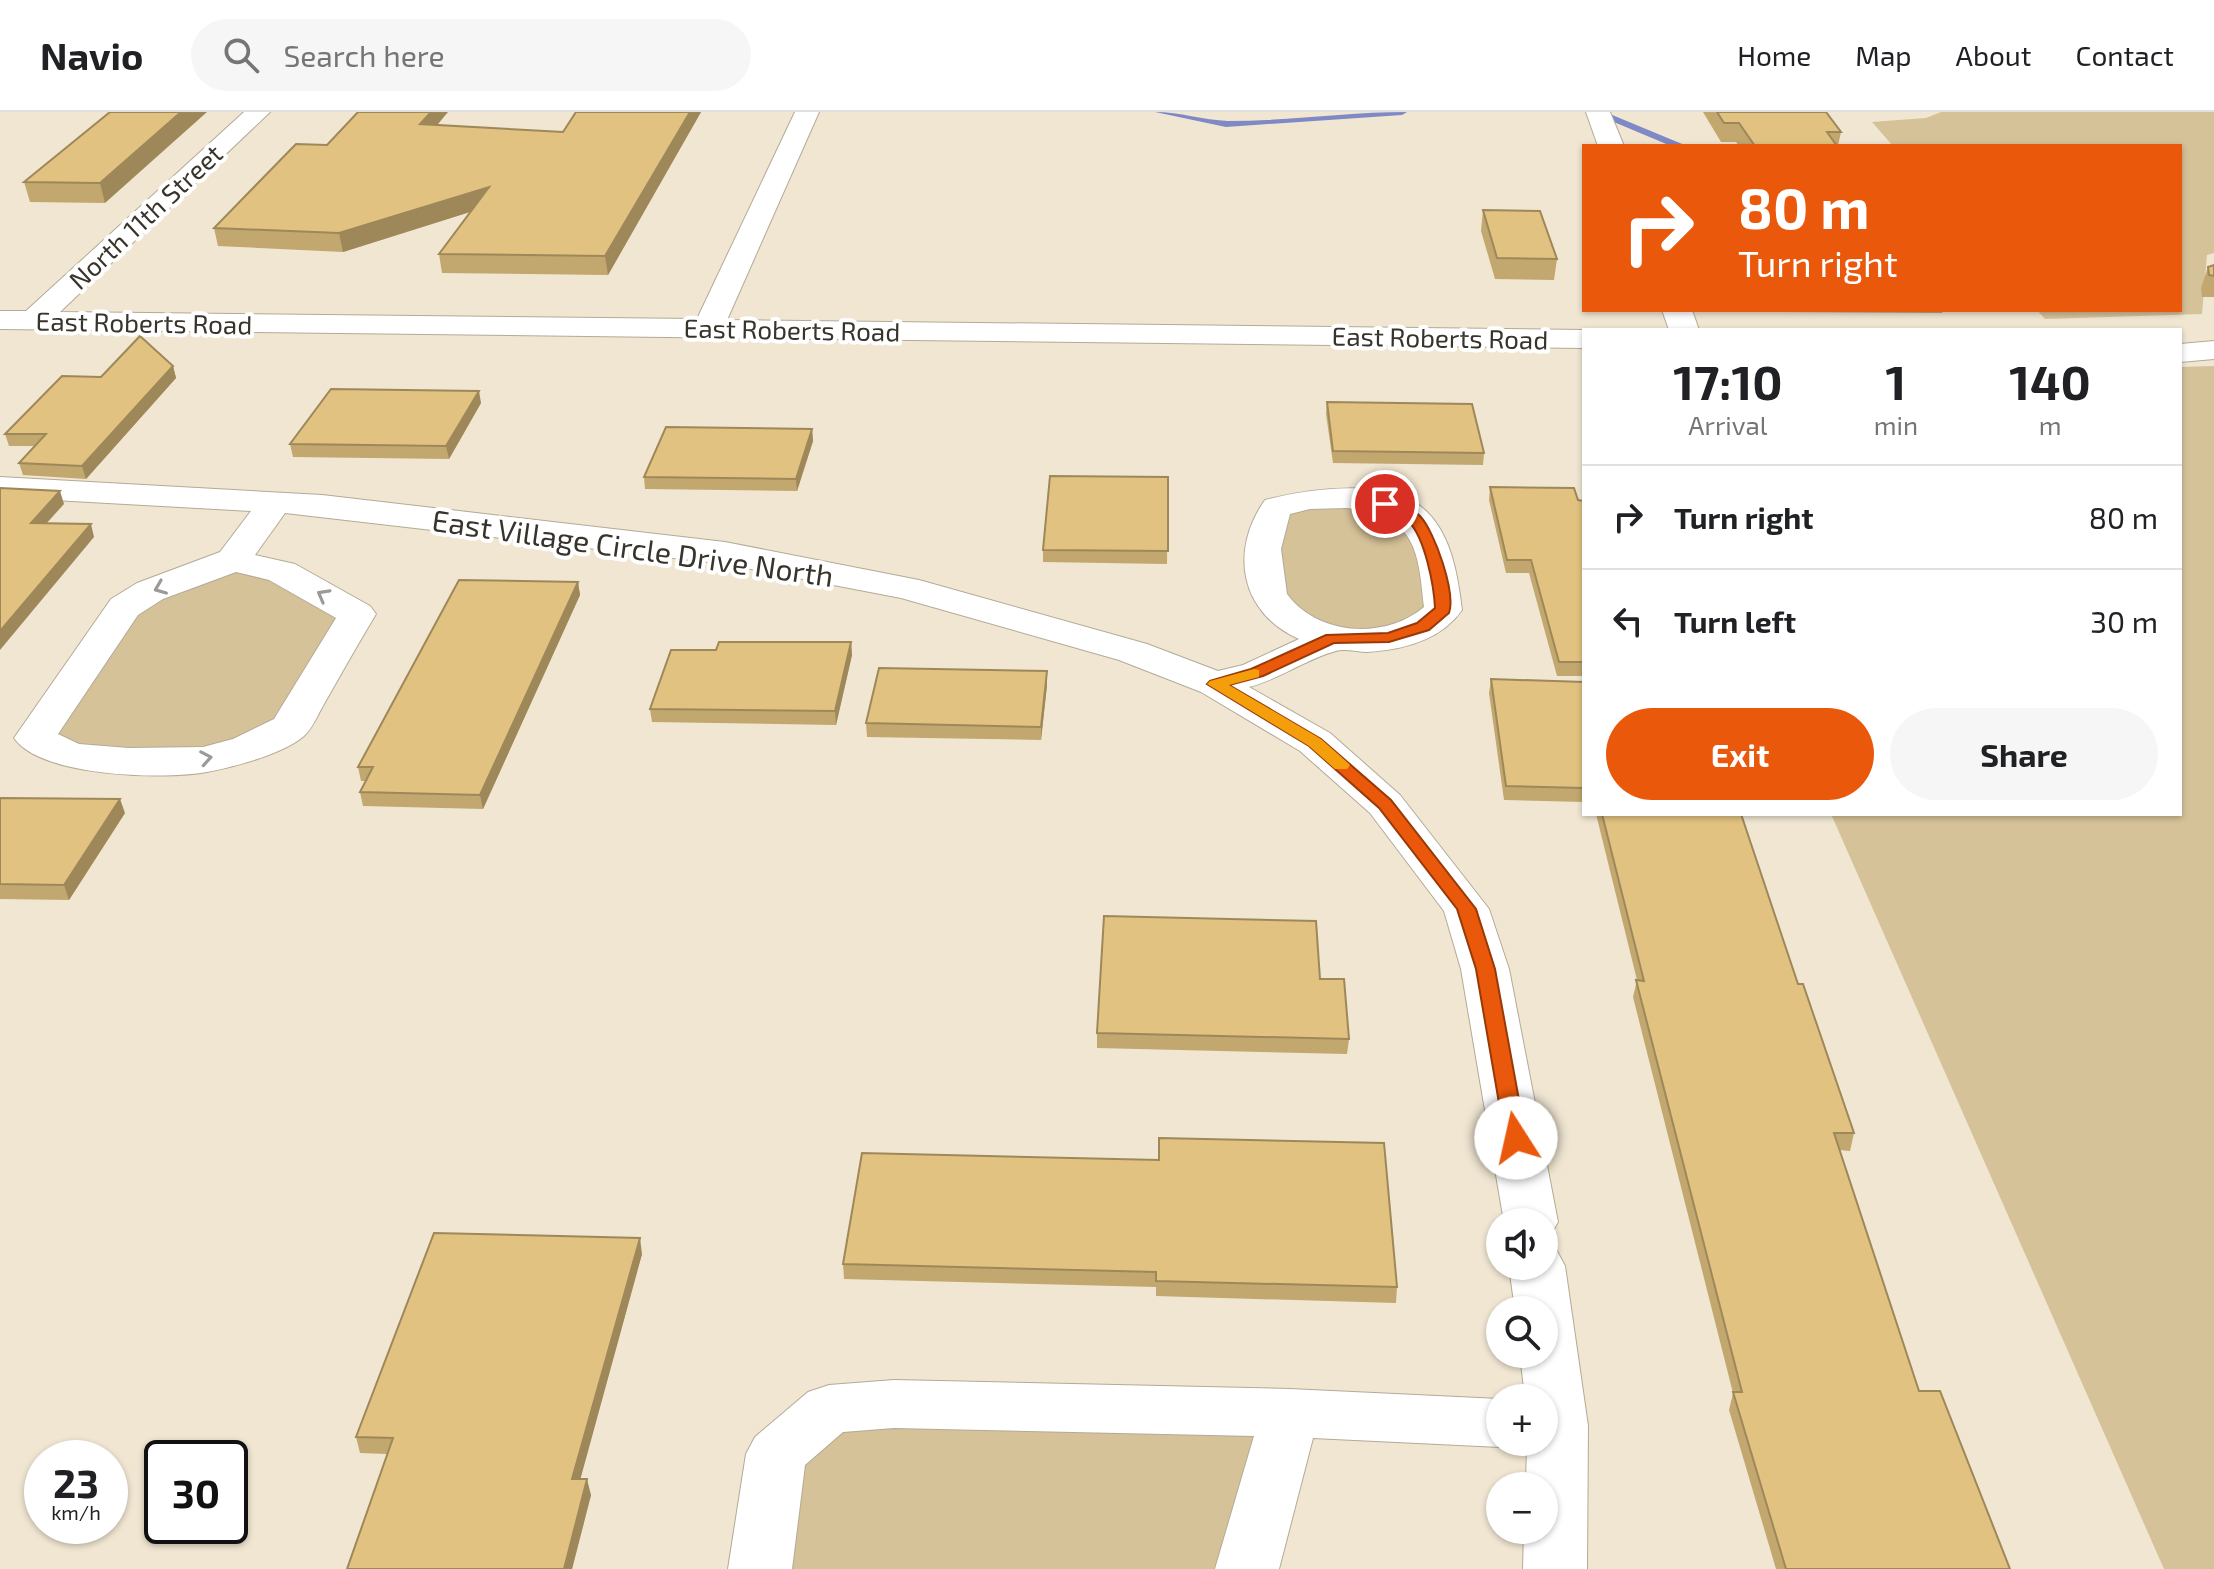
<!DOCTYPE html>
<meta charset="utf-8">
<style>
:root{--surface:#fff;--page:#f6f6f6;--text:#202124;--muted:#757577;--line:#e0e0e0;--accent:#ea580c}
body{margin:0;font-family:"Exo 2",sans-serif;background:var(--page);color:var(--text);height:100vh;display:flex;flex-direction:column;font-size:30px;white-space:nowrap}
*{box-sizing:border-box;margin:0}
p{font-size:26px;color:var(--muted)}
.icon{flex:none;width:44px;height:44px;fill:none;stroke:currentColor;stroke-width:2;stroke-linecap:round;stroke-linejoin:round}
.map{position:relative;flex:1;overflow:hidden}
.drawer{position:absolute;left:1582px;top:216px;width:600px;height:488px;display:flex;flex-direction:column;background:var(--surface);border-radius:0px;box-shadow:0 2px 6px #0004}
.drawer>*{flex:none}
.top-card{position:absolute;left:1582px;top:32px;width:600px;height:168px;border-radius:0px;box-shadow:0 2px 6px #0004;background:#ea580c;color:#fff;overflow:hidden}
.tools{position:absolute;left:1486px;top:1096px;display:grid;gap:16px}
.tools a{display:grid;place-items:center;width:72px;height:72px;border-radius:50%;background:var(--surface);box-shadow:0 2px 6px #0004;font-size:40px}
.speed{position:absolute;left:24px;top:1328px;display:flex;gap:16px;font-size:40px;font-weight:700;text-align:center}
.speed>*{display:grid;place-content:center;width:104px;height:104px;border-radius:50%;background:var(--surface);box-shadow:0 2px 6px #0004;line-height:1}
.speed small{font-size:20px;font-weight:400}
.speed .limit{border:4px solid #111;border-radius:12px;background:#fff;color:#111}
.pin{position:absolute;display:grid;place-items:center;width:68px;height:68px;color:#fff;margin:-34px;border:4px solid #fff;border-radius:50%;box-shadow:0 2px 8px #0007}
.me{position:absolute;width:88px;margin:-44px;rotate:350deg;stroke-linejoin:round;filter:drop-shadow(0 0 6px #0008)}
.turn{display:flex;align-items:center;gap:28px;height:168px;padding:0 24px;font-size:36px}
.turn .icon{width:104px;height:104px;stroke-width:2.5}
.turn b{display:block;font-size:56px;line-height:68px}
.eta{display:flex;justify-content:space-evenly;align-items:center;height:136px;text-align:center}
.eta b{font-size:48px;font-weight:700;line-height:56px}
.action{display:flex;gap:16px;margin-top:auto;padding:16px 24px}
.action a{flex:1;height:92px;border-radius:48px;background:var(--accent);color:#fff;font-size:32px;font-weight:700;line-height:92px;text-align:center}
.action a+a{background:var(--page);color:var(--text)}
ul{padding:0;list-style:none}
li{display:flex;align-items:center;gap:24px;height:104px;padding:0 24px;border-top:2px solid var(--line)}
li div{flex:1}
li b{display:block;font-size:30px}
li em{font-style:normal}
header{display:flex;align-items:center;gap:48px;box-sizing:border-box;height:112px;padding:0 40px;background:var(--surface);border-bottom:2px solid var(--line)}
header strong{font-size:38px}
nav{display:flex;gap:44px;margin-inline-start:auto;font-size:28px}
.search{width:560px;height:72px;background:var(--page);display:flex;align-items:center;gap:20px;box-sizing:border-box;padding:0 28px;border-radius:44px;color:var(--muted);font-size:30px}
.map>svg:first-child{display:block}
.green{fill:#d6c299}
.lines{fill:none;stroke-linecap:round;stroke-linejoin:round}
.stream{fill:#7e89c5;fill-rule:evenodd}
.minor-casing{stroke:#b3aa97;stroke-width:2}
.minor{fill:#fff;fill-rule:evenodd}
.wall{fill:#c2a76f}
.shaded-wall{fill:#9e885a}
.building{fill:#e1c281;stroke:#9e885a;stroke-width:2}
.oneway{stroke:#9c9a96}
.route{fill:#ea580c;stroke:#983908;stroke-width:2}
.slow{fill:#f59e0b}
.labels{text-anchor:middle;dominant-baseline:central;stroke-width:8;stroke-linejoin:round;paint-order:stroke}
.far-street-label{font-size:26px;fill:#38342c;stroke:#fff}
.street-label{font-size:30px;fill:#38342c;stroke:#fff}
</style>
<header>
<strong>Navio</strong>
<div class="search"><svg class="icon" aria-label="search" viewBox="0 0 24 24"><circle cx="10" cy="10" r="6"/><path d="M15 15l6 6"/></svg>Search here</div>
<nav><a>Home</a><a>Map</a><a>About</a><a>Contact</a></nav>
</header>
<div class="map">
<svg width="2214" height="1457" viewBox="0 0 2214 1457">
<rect width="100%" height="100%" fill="#f0e6d2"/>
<!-- green -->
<g class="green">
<path d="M 1941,0 L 2214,0 L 2214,141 L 2207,143 L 2202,202 L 2045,207 L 2037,198 L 2180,198 L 2180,34 L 1893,34 L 1872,10 L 1926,6 Z"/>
<path d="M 2214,254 L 2214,1457 L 2164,1457 L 1831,702 L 2180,702 L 2180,255 Z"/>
<path d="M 1310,387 L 1414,405 L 1441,474 L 1423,515 L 1332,526 L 1282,502 L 1266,412 Z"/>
<path d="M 233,448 L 357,502 L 290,615 L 248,636 L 129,649 L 35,626 L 124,495 Z"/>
<path d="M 829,1297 L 1290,1301 L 1247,1457 L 760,1457 Z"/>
</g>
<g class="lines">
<!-- stream -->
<g class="stream">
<path d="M 1155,0 C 1180,0 1203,8 1228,9 C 1288,9 1348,0 1407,0 L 1402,3 L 1226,15 Z"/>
<path d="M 1590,0 L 1605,0 L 1687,34 L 1671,34 Z"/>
</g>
<!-- minor casing -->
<g class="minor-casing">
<g id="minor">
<path d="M 244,0 L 270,0 L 60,200 L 697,207 L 795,0 L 819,0 L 727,208 L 1584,218 L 1584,236 L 0,217 L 0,199 L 26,199 Z"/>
<path d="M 1586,0 L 1610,0 L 1624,34 L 1598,34 Z"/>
<path d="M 1662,198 L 1692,198 L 1699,218 L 1669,218 Z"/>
<path d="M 2214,229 L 2214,247 L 2180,250 L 2180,232 Z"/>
<path d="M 0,365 L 322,383 L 725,430 L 919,468 L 1147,532 L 1218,559 L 1243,553 L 1299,527 C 1240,501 1229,439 1265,388 C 1308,377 1391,364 1427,400 C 1452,425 1458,465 1462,498 C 1441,528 1403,538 1367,540 C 1358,540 1345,536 1336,539 C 1306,547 1280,567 1249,575 L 1330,621 L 1400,683 L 1489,797 L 1509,857 L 1558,1110 L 1550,1124 L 1544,1126 L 1544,1110 L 1504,1110 L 1461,857 L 1444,799 L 1370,701 L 1300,639 L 1201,580 L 1119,548 L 901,486 L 725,452 L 285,401 L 255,443 L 295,452 L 370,494 L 376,502 C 358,532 341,562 324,592 C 318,602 313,616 304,624 C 283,642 234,655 207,660 C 164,668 41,665 14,626 L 111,487 L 137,471 L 220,440 L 251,399 L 0,385 ZM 1347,396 C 1414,405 1418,433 1424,495 C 1385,528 1318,524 1287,482 L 1281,437 L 1290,402 L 1310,397 ZM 236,460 L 269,468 L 336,506 L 274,607 L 233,627 L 203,635 L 129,636 L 79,632 L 58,622 L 138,503 L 163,487 Z"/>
<path d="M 1544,1136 L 1557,1139 L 1565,1154 L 1588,1314 L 1587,1457 L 1523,1457 L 1524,1418 L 1544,1418 L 1544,1374 L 1526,1374 L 1527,1330 L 1544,1330 L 1544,1286 L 1525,1286 L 1520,1242 L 1544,1242 L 1544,1198 L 1515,1198 L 1509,1154 L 1544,1154 Z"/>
<path d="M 894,1268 L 1290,1277 L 1500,1287 L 1500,1330 L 1515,1330 L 1500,1335 L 1313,1326 L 1279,1457 L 1215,1457 L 1254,1324 L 894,1316 L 843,1320 L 805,1353 L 792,1457 L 728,1457 L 746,1342 L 755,1325 L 808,1280 L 829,1273 Z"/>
</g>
</g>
<!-- minor -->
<use href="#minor" class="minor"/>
</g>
<!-- wall -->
<g class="wall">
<path d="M 110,0 L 105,91 L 30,90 L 24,70 Z"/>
<path d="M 576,0 L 701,0 L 608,163 L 442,161 L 439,142 L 470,100 L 343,140 L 218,134 L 214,116 L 327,33 L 437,13 L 563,20 Z"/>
<path d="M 1703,0 L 1826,0 L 1841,20 L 1838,34 L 1739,34 L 1736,30 L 1721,30 Z"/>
<path d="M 1483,98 L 1557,147 L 1554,168 L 1495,167 L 1481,119 Z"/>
<path d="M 2214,153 L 2214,185 L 2202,185 L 2201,176 L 2208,155 Z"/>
<path d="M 1779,198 L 1943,198 L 1942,201 L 1780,200 Z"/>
<path d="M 173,254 L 176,266 L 86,367 L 23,363 L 19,351 L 35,334 L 9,334 L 5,322 L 101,265 Z"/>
<path d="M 1327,290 L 1484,341 L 1483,353 L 1333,351 L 1326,302 Z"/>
<path d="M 481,291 L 449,347 L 293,345 L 290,332 Z"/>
<path d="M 812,317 L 813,329 L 797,379 L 645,377 L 644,365 Z"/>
<path d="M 1168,365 L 1167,452 L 1043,450 L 1043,438 Z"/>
<path d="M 1490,375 L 1584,389 L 1584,564 L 1557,564 L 1529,461 L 1506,461 L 1489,388 Z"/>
<path d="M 578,470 L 580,483 L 483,697 L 363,694 L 360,680 L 366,669 L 361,669 L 358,655 Z"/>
<path d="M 851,530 L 852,543 L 836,613 L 652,610 L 650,597 L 716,538 Z"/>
<path d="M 1491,567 L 1584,570 L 1584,690 L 1504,688 L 1489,581 Z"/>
<path d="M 1047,573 L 1041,628 L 867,625 L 866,611 Z"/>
<path d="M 0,686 L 125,701 L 69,788 L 0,787 Z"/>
<path d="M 1596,702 L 1741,702 L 1798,872 L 1854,1021 L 1850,1039 L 1840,1038 L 1919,1279 L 2010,1457 L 1776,1457 L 1729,1298 L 1733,1281 L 1633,885 L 1637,868 Z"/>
<path d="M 1320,867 L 1349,927 L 1347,942 L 1097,936 L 1097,921 Z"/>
<path d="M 862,1041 L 1397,1175 L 1396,1191 L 1156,1184 L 1156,1175 L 844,1167 L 843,1152 Z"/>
<path d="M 642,1142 L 580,1367 L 591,1383 L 572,1457 L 347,1457 L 387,1342 L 360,1341 L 356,1325 Z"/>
</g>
<!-- shaded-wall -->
<g class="shaded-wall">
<path d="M 181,0 L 207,0 L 105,91 L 100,71 Z"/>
<path d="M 431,0 L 448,0 L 424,29 L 420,12 Z"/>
<path d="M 690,0 L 701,0 L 608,163 L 605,144 Z"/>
<path d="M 489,75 L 492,93 L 343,140 L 339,121 Z"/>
<path d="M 173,254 L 176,266 L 86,367 L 82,354 Z"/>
<path d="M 479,279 L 481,291 L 449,347 L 446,334 Z"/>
<path d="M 812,317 L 813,329 L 797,379 L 796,367 Z"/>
<path d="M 60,379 L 64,392 L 35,424 L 31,411 Z"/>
<path d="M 91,412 L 94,425 L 0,538 L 0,519 Z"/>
<path d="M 578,470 L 580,483 L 483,697 L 480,683 Z"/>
<path d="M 851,530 L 852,543 L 836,613 L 835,599 Z"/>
<path d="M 1047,559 L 1047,573 L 1041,628 L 1041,615 Z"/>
<path d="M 120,687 L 125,701 L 69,788 L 64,773 Z"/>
<path d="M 640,1126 L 642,1142 L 576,1383 L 572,1367 Z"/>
<path d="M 587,1367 L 591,1383 L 572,1457 L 564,1457 Z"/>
</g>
<!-- building -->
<g class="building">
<path d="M 110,0 L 181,0 L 100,71 L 24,70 Z"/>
<path d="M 358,0 L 431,0 L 420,12 L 563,20 L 576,0 L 690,0 L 605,144 L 439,142 L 489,75 L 339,121 L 214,116 L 296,32 L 327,33 Z"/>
<path d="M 1717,0 L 1826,0 L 1841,20 L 1827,20 L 1837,34 L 1755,34 L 1739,11 L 1724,11 Z"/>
<path d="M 1483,98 L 1540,99 L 1557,147 L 1497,146 Z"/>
<path d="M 2214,153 L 2214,164 L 2209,163 L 2208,155 Z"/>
<path d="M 140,224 L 173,254 L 82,354 L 19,351 L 46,322 L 5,322 L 62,264 L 101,265 Z"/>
<path d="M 331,277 L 479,279 L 446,334 L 290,332 Z"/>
<path d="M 1327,290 L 1472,292 L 1484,341 L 1333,339 Z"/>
<path d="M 666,315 L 812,317 L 796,367 L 644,365 Z"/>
<path d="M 1050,364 L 1168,365 L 1168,439 L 1043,438 Z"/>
<path d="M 1490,375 L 1574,376 L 1578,388 L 1584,389 L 1584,550 L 1559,550 L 1531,448 L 1507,448 Z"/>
<path d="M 0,376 L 60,379 L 31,411 L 91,412 L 0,519 Z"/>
<path d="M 459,468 L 578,470 L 480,683 L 360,680 L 373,655 L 358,655 Z"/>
<path d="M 719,530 L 851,530 L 835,599 L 650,597 L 671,538 L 716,538 Z"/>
<path d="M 879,556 L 1047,559 L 1041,615 L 866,611 Z"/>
<path d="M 1491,567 L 1584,570 L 1584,676 L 1506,674 Z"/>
<path d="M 0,686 L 120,687 L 64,773 L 0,772 Z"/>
<path d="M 1602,702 L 1741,702 L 1798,872 L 1803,872 L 1854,1021 L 1834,1021 L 1919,1279 L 1940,1279 L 2010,1457 L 1786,1457 L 1733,1280 L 1742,1280 L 1636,868 L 1644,869 Z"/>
<path d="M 1104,804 L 1316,809 L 1320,867 L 1344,867 L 1349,927 L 1097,921 Z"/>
<path d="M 1159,1026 L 1384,1031 L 1397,1175 L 1156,1169 L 1156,1160 L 843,1152 L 862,1041 L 1159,1048 Z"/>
<path d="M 434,1121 L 640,1126 L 572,1367 L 587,1367 L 564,1457 L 347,1457 L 393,1326 L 356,1325 Z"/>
</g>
<!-- one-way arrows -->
<defs><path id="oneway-chevron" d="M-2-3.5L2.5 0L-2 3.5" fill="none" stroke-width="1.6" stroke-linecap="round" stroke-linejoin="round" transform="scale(2)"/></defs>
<g class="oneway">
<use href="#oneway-chevron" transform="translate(160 476) rotate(158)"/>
<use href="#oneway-chevron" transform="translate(323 483) rotate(-151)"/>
<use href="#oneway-chevron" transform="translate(206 646) rotate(-10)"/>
</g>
<!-- route -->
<path class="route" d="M 1385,388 C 1395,391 1412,396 1420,404 C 1435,420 1456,481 1449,501 L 1429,518 L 1389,530 L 1334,531 L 1263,564 L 1229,573 L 1321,627 L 1391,688 L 1476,797 L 1495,857 L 1526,1026 L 1523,1031 L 1508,1031 L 1505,1026 L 1476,857 L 1457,797 L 1379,696 L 1309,634 L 1207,572 L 1210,569 L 1251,557 L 1326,523 L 1388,521 L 1417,511 L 1435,496 C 1434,474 1425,426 1409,410 C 1402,403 1388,399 1380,395 L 1380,389 Z"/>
<!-- slow -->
<path class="slow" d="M 1254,557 L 1259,558 L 1259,565 L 1229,573 L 1321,627 L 1347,650 L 1350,653 L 1347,657 L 1335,657 L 1309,634 L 1207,572 L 1210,569 Z"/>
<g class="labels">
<!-- far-street labels -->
<g class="far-street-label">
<text transform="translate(145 104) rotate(-43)">North 11th Street</text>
<text transform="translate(144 210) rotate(1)">East Roberts Road</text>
<text transform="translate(792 217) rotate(1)">East Roberts Road</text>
<text transform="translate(1440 225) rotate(1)">East Roberts Road</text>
</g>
<!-- street labels -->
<g class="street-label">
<text transform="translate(633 435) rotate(8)">East Village Circle Drive North</text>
</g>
</g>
</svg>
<div class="tools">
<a><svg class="icon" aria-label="sound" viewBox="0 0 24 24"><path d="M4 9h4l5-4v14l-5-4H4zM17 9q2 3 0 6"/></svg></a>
<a><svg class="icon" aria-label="search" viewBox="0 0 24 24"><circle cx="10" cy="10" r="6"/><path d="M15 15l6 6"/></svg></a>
<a>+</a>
<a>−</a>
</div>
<div class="speed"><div>23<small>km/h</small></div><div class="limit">30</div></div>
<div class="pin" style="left:1385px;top:392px;background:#d93025"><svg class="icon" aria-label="arrive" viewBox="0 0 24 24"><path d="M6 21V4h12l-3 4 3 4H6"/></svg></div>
<svg class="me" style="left:1516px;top:1026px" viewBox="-20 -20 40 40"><circle r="19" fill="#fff"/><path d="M0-13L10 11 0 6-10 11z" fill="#ea580c"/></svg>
<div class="top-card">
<div class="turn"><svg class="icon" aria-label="right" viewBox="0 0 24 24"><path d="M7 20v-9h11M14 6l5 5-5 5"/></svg><div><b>80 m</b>Turn right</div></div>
</div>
<section class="drawer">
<div class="eta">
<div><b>17:10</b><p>Arrival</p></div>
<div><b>1</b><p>min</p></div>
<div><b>140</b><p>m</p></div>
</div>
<ul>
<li><svg class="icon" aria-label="right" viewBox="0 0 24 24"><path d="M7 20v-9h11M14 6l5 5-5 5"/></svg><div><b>Turn right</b></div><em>80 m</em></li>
<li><svg class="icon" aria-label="left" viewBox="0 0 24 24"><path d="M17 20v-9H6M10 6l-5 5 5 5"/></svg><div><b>Turn left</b></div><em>30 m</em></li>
</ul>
<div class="action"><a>Exit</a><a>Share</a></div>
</section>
</div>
